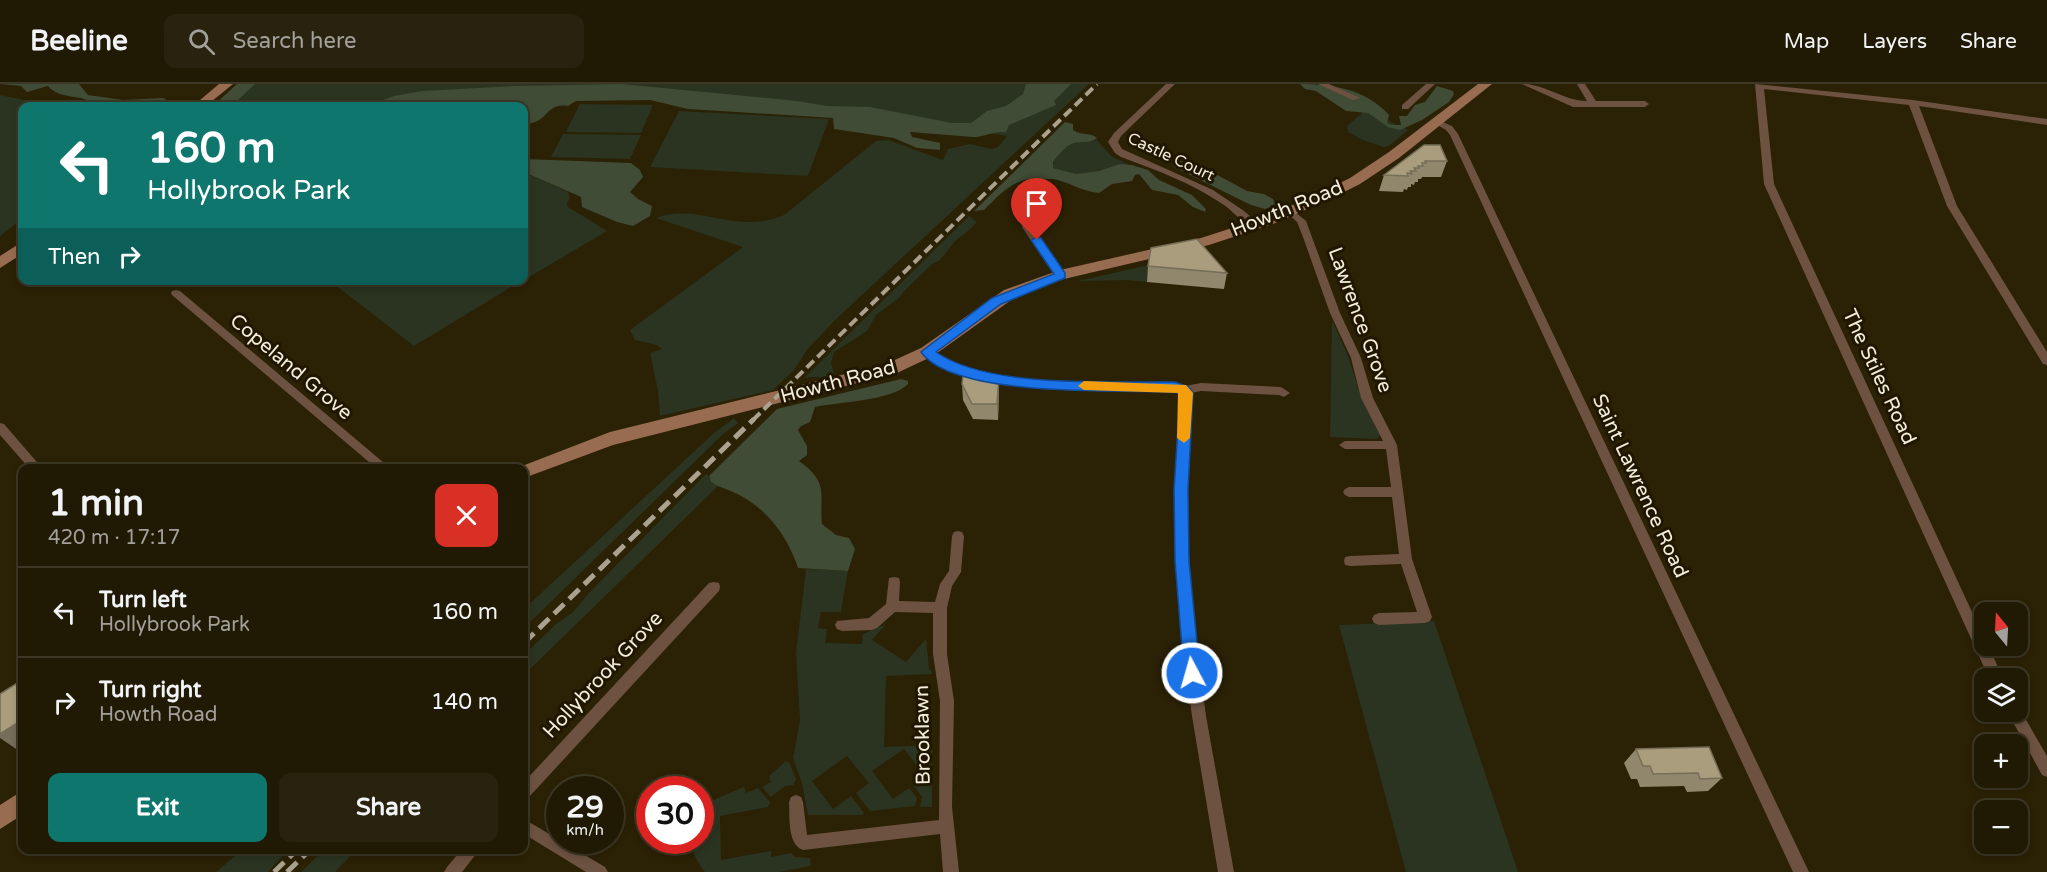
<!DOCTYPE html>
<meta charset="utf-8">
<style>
:root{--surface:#201904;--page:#28220e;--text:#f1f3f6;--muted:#a2a09a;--line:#3d3826;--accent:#0f766e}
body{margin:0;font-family:"Varela Round",sans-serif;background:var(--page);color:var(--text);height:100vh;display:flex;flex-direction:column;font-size:22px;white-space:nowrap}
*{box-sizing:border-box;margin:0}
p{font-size:20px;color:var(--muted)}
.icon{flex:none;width:33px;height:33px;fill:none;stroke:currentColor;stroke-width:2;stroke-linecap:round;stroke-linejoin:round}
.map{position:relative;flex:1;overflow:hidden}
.sheet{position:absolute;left:18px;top:380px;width:510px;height:390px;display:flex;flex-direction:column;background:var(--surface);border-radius:12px;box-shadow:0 3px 9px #0003,0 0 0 2px var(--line)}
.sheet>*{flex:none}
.top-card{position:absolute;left:18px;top:18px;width:510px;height:183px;border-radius:12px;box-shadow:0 3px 9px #0003,0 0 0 2px var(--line);background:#0f766e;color:#fff;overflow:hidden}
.needle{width:39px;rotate:342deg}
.fabs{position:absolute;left:1974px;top:518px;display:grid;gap:12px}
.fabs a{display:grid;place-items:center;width:54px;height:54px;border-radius:12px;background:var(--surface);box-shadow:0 3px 9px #0003,0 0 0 2px var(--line);font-size:30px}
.speed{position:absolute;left:546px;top:692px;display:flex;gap:12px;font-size:30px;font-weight:700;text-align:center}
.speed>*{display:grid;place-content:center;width:78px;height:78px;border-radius:50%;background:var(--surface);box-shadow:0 3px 9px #0003,0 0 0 2px var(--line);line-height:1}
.speed small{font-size:15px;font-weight:400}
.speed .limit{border:9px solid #d22;background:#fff;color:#111}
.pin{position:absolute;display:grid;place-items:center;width:51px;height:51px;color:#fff;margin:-62px -26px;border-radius:50% 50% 50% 0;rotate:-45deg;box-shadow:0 0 6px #0007}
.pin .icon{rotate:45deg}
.me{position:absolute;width:66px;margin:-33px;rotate:354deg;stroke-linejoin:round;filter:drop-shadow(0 0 4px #0008)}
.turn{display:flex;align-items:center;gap:21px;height:126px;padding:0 30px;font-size:27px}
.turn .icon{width:78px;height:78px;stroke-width:2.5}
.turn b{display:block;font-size:42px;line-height:51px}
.then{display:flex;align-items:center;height:57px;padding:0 30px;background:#0003;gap:12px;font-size:22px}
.round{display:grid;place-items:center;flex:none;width:63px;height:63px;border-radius:12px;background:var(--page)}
.headline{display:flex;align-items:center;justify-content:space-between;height:102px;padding:0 30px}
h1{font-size:36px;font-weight:800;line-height:45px}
.cta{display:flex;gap:12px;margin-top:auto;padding:12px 30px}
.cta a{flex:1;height:69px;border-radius:12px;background:var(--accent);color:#fff;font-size:24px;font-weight:800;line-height:69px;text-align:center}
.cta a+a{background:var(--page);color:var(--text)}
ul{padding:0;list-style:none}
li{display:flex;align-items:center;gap:18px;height:90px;padding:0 30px;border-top:2px solid var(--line)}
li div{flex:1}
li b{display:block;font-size:22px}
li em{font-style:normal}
header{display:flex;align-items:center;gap:36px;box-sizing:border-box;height:84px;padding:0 30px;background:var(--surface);border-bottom:2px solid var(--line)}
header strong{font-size:28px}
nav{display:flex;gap:33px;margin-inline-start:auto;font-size:21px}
.search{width:420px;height:54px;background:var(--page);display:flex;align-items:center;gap:15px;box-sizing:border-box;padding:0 21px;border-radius:12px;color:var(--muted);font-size:22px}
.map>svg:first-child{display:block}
.green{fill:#2a3420}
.forest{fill:#404c35}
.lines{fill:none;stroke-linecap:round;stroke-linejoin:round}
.minor{fill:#6d5241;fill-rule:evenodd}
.secondary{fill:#986c51;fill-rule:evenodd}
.rail-far1{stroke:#aaa28e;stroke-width:4;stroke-dasharray:10 5;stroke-linecap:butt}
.rail{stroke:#aaa28e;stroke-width:5;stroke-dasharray:14 7;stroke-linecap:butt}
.wall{fill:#91876c}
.shaded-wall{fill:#766e58}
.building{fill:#a99d7e;stroke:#766e58;stroke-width:1.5}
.route{fill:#1a73e8;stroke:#114b97;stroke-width:1.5}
.slow{fill:#f59e0b}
.labels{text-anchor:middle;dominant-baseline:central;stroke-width:6;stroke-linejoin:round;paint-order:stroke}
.far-street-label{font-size:16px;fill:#f3eddd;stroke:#211700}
.street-label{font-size:20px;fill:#f3eddd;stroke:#211700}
</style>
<header>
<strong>Beeline</strong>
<div class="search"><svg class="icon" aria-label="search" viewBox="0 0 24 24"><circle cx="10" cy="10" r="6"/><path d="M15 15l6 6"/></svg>Search here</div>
<nav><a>Map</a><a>Layers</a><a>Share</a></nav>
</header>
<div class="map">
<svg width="2047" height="788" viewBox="0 0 2047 788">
<rect width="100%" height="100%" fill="#2b2105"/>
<!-- green -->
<g class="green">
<path d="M 242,0 L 1089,0 L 834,237 L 807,266 L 794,286 L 773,306 L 660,332 L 658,307 L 650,269 L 662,265 L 656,261 L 635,256 L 630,246 L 743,163 L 656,134 C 698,118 737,152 784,131 L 876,57 L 888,56 L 943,76 L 948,65 L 970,60 L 992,65 L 998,63 L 1007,52 L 919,39 L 661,12 L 390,22 L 216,22 Z"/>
<path d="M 0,11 L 55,22 L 22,22 L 22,135 L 0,152 Z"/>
<path d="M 580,20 L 653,21 L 641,49 L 566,48 Z"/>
<path d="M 1366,26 L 1408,46 L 1389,62 L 1384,63 L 1363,56 L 1348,48 L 1347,42 Z"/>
<path d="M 679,27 L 829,35 L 808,92 L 650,83 Z"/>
<path d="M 563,50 L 641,51 L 630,75 L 551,73 Z"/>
<path d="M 1097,56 L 1111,72 L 1128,80 L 1086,90 L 1076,90 L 1052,84 C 1053,74 1064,62 1073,59 C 1080,57 1089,59 1097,56 Z"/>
<path d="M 524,88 L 568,108 L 570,113 L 567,119 L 568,123 L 607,147 L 524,196 Z"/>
<path d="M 969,132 L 977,138 L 968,147 L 956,156 L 940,176 L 932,180 L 903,208 L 900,213 L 876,231 L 867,247 L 834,268 L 831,279 L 835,292 C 824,296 814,290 803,295 Z"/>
<path d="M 1149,181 L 1147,198 L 1127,196 L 1078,197 Z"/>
<path d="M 523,196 L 414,262 L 330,197 L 330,196 Z"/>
<path d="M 1332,236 L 1348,272 L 1362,316 L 1380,351 L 1377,355 L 1330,353 Z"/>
<path d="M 734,334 L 738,339 L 722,351 L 524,544 L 524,525 L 713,350 Z"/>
<path d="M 707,389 L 711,398 L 718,402 L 524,591 L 524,571 L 556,540 L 572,529 L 590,508 Z"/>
<path d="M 806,485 L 848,487 L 841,528 L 821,528 L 818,544 L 827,545 L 825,559 L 862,560 L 863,550 L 886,540 L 872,556 L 906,578 L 926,555 L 929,584 L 933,590 L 886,592 L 884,663 L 932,661 L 932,723 L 920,723 L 922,713 L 914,702 L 926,693 L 904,665 L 872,687 L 893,715 L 909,704 L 917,714 L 915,722 L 870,727 L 856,709 L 869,699 L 847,672 L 812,697 L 833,725 L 851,712 L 864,729 L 862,731 L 808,731 L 802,699 L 793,674 L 800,636 L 796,569 Z"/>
<path d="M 1434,537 L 1518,788 L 1406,788 L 1339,541 Z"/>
<path d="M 786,677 L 789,678 L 796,695 L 793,701 L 785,702 L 771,713 L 762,703 L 771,698 L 769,692 Z"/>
<path d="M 744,703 L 746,709 L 758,704 L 770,718 L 768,723 L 720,732 L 721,776 L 771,767 L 771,773 L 791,769 L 795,773 L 810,774 L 811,782 L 779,788 L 705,788 C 697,778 692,768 690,756 L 700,756 L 701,728 L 711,717 Z"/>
<path d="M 243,765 L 289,765 L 268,788 L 216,788 Z"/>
<path d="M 325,765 L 357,765 L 335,788 L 301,788 Z"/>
</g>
<!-- forest -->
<g class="forest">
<path d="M 1,0 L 79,0 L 88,11 L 123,16 L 163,14 L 169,17 L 162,22 L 92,22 L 94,20 C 79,9 60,16 48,2 L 27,8 L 21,2 Z"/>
<path d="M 237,0 L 255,0 L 237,17 L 253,22 L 213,22 Z"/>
<path d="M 622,0 L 797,17 L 827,22 L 870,23 L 952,39 L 971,39 L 987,27 L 1006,22 L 1023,10 L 1026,0 L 1071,0 L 1054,17 L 1056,21 L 1009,41 L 1006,48 C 993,47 985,53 973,53 L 910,48 L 912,53 L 940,59 L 940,66 L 917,64 L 894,54 L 834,45 L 833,34 L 688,25 L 650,16 L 576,17 L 568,22 C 545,18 549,40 524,40 L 524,22 L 366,22 L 394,12 L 422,7 L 514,2 Z"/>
<path d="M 1300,0 C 1332,0 1366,5 1389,31 L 1387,39 L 1391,41 L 1401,41 L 1399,32 L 1407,32 L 1415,21 L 1425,18 L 1437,2 L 1453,7 L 1454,10 L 1449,18 L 1422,36 L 1400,46 L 1388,43 L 1368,29 L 1346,27 L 1316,7 L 1305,5 Z"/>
<path d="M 1065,38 L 1073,40 L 1073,46 C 1081,52 1091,48 1097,54 C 1091,60 1083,57 1074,59 C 1065,62 1059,70 1053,78 L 1053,84 L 1076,90 L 1099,87 L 1120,80 L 1132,81 L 1148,86 L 1159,96 L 1192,111 L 1206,125 L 1205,128 L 1193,123 L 1178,111 L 1152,106 L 1139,90 L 1135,91 L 1132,97 L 1112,100 L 1099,109 C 1084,108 1072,100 1058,96 C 1052,94 1046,96 1039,95 C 1014,93 1001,110 984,126 L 974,127 Z"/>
<path d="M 524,75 L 631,79 L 640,86 L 643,93 L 630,108 L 638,115 L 652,122 L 650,132 L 633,142 L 617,138 L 582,123 L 581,113 L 524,88 Z"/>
<path d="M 1180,77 L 1210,87 L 1247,107 L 1264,110 L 1273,115 L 1275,121 L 1265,125 L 1251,121 L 1174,83 L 1173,80 Z"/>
<path d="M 901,295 L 908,297 L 908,300 C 892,317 838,318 815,323 L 810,338 L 801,342 L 798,346 L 807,362 L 807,371 L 799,377 C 830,400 819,408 822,440 L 836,451 L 849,454 L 855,465 L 848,487 L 798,484 C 788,454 769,427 741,412 C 731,406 720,404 711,398 L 709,392 L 777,325 Z"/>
</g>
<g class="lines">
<!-- minor -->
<g class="minor">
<path d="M 1166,0 L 1175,0 L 1121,52 L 1118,58 L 1122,65 L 1213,106 L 1244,127 L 1258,139 L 1258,143 C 1247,145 1233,127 1224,121 C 1192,99 1156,86 1121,73 L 1115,69 L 1108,58 L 1114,49 Z"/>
<path d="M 1318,0 L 1329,0 L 1360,14 L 1353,16 Z"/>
<path d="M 1426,0 L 1435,0 L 1408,25 L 1402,25 L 1402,21 Z"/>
<path d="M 1522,0 C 1545,0 1564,17 1587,17 L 1577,0 L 1585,0 L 1596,17 L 1645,17 L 1649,20 L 1645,23 L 1573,23 Z"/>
<path d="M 1755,0 L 1913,16 L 2047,35 L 2047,41 L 1919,22 L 1957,122 L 2047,268 L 2047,281 L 2043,280 L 1947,122 L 1909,21 L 1764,5 L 1774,100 L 1984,554 L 1984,561 L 1988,561 L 2003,594 L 1989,594 L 1764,100 Z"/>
<path d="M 1438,36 L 1452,42 L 1458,50 L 1809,788 L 1793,788 L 1450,51 L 1446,46 L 1434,39 Z"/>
<path d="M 1290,124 L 1306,137 L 1340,229 L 1361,274 L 1373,314 L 1397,361 L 1412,475 L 1432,533 L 1430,537 L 1425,539 L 1379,541 L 1374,539 L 1372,535 L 1374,531 L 1379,529 L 1417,528 L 1401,480 L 1350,482 L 1345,481 L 1344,477 L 1345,473 L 1350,472 L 1399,470 L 1392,413 L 1349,413 L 1345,411 L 1343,408 L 1345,405 L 1349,403 L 1391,403 L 1386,365 L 1345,365 L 1339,361 L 1345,357 L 1383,357 L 1361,314 L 1351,274 L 1330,229 L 1303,153 L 1297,138 L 1285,127 Z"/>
<path d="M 1048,129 L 1051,130 L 1051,134 L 1036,137 L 1032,139 L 1032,143 L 1065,191 L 1060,194 L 1056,193 L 1022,143 L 1024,136 L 1030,132 Z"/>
<path d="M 176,206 L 180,207 L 390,384 L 376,384 L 172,211 L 171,209 L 172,207 Z"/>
<path d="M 927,264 L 957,279 L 983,288 L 1013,294 L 1080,299 L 1175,299 L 1185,302 L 1201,299 L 1281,303 L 1290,309 L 1284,313 L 1279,311 L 1201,307 L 1191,309 L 1187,438 L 1194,543 L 1206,632 L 1234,788 L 1218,788 L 1192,632 L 1180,543 L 1175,438 L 1179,308 C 1162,303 1129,307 1110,307 C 1043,307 983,304 923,271 L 922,268 L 923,265 Z"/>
<path d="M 0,339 L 4,340 L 42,384 L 29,384 L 0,351 Z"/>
<path d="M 958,447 L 962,448 L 964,452 L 961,488 L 952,502 L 947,524 L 947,570 L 954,617 L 952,723 L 959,788 L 943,788 L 940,750 L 803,766 C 787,760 790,733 789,718 L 791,713 L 796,711 L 801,713 L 803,718 L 807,751 L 939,736 L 940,617 L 933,570 L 933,529 L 895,528 L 877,544 L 872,546 L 842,547 L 837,545 L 835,541 L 837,537 L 869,534 L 886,520 L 889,494 L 894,493 L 899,494 L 900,498 L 899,517 L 935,518 L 940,500 L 949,487 L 952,452 L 954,448 Z"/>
<path d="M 714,498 L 719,499 L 720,503 L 719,507 L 529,713 L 524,715 L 524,698 L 709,499 Z"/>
<path d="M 2018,622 L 2047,672 L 2047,693 L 2042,691 L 2007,627 L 2018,627 Z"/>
<path d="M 524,735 L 605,783 L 608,788 L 586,788 L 524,750 Z"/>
<path d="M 462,765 L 480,765 L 462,788 L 444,788 L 447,783 Z"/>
</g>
<!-- secondary -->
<g class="secondary">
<path d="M 219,0 L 233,0 L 206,22 L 193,22 Z"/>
<path d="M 1478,0 L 1492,0 L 1399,74 L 1360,100 L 1330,115 L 1273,140 L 1209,161 L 1064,195 L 1014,214 L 933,272 L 897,289 L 613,361 L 524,394 L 524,384 L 517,384 L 610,348 L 886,280 L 921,264 L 1004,206 L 1060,186 L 1201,154 L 1263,134 L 1320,109 L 1350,94 L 1389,68 Z"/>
<path d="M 22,158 L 22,170 L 0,184 L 0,172 Z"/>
<path d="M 22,707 L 22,731 L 0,745 L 0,721 Z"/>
</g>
<!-- rail-far1 -->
<path class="rail-far1" d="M 753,336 L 1097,0"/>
<!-- rail -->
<g class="rail">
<path d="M 524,559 L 754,335"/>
<path d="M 274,788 L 298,765"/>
<path d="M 287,788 L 311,765"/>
</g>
</g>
<!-- wall -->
<g class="wall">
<path d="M 1424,61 L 1447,77 L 1441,93 L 1422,93 L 1421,95 L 1418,95 L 1418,98 L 1415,98 L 1414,101 L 1411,100 L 1411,103 L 1408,103 L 1407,106 L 1404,105 L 1403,108 L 1379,107 L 1384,91 Z"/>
<path d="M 1148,182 L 1227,189 L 1224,205 L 1147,198 Z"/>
<path d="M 962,300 L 999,308 L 998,336 L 973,335 L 963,316 Z"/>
<path d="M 1636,665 L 1722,694 L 1708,707 L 1687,708 L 1684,702 L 1640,703 L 1637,695 L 1631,695 L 1624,679 Z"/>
</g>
<!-- shaded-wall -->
<g class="shaded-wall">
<path d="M 999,292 L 999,308 L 998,336 L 997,320 Z"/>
<path d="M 22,636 L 22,669 L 0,654 L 0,650 Z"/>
</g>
<!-- building -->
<g class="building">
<path d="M 1424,61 L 1440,61 L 1447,77 L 1425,77 L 1426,79 L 1422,79 L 1423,82 L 1418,82 L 1419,84 L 1414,84 L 1416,87 L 1410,87 L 1412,90 L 1407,89 L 1408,92 L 1384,91 Z"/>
<path d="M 1197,155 L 1227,189 L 1148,182 L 1151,164 Z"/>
<path d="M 981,290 L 999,292 L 997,320 L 972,320 L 962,300 L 963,292 Z"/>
<path d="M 22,596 L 22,636 L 0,650 L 0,610 Z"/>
<path d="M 1709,663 L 1722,694 L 1700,695 L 1698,689 L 1653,690 L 1650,682 L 1643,682 L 1636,665 Z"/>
</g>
<!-- route -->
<path class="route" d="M 1037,153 L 1041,154 L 1065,189 L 1065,194 L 1001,220 L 936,268 C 989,305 1110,297 1175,298 L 1189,303 L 1193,309 L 1188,406 L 1189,477 L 1200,589 L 1197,594 L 1192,596 L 1186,594 L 1184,589 L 1175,477 L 1174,406 L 1180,310 L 1174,308 C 1119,306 954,314 921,268 L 992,214 L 1054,190 L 1031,156 Z"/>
<!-- slow -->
<path class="slow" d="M 1084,297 L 1186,301 L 1193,309 L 1190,354 L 1184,359 L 1177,354 L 1178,309 L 1084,306 L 1078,302 Z"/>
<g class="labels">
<!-- far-street labels -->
<g class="far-street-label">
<text transform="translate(1171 73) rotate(25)">Castle Court</text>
</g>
<!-- street labels -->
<g class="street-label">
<text transform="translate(1287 125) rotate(-22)">Howth Road</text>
<text transform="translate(1360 236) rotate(70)">Lawrence Grove</text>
<text transform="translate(291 283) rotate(40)">Copeland Grove</text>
<text transform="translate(1879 293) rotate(65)">The Stiles Road</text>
<text transform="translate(838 298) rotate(-15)">Howth Road</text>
<text transform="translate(1640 402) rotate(65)">Saint Lawrence Road</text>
<text transform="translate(603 591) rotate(-47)">Hollybrook Grove</text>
<text transform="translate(923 651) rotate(-91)">Brooklawn</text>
</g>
</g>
</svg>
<div class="fabs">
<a><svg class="needle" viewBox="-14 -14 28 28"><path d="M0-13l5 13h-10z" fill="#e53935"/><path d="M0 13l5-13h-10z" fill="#a2a09a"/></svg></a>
<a><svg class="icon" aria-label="layers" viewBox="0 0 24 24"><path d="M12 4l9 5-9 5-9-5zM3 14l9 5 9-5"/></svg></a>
<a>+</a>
<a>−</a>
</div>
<div class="speed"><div>29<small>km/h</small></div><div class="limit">30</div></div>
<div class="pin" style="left:1037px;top:156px;background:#d93025"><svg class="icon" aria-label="arrive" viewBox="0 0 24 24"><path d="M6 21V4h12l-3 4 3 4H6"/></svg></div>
<svg class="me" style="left:1192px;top:589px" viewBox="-20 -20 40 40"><circle r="17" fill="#1a73e8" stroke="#fff" stroke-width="3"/><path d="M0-11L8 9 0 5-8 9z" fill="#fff"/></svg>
<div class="top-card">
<div class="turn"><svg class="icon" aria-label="left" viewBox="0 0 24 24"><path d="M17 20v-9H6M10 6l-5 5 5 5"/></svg><div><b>160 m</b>Hollybrook Park</div></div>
<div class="then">Then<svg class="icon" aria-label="right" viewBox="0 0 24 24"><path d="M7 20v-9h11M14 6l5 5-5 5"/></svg></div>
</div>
<section class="sheet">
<div class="headline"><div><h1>1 min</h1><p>420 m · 17:17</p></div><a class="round" style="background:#d93025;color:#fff"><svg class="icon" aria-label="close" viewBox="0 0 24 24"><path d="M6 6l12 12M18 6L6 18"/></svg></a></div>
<ul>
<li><svg class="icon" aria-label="left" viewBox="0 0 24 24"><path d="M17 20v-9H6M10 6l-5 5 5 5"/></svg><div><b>Turn left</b><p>Hollybrook Park</p></div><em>160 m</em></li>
<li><svg class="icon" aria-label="right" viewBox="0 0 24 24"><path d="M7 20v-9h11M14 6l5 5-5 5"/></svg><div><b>Turn right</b><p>Howth Road</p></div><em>140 m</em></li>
</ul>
<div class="cta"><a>Exit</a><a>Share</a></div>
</section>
</div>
